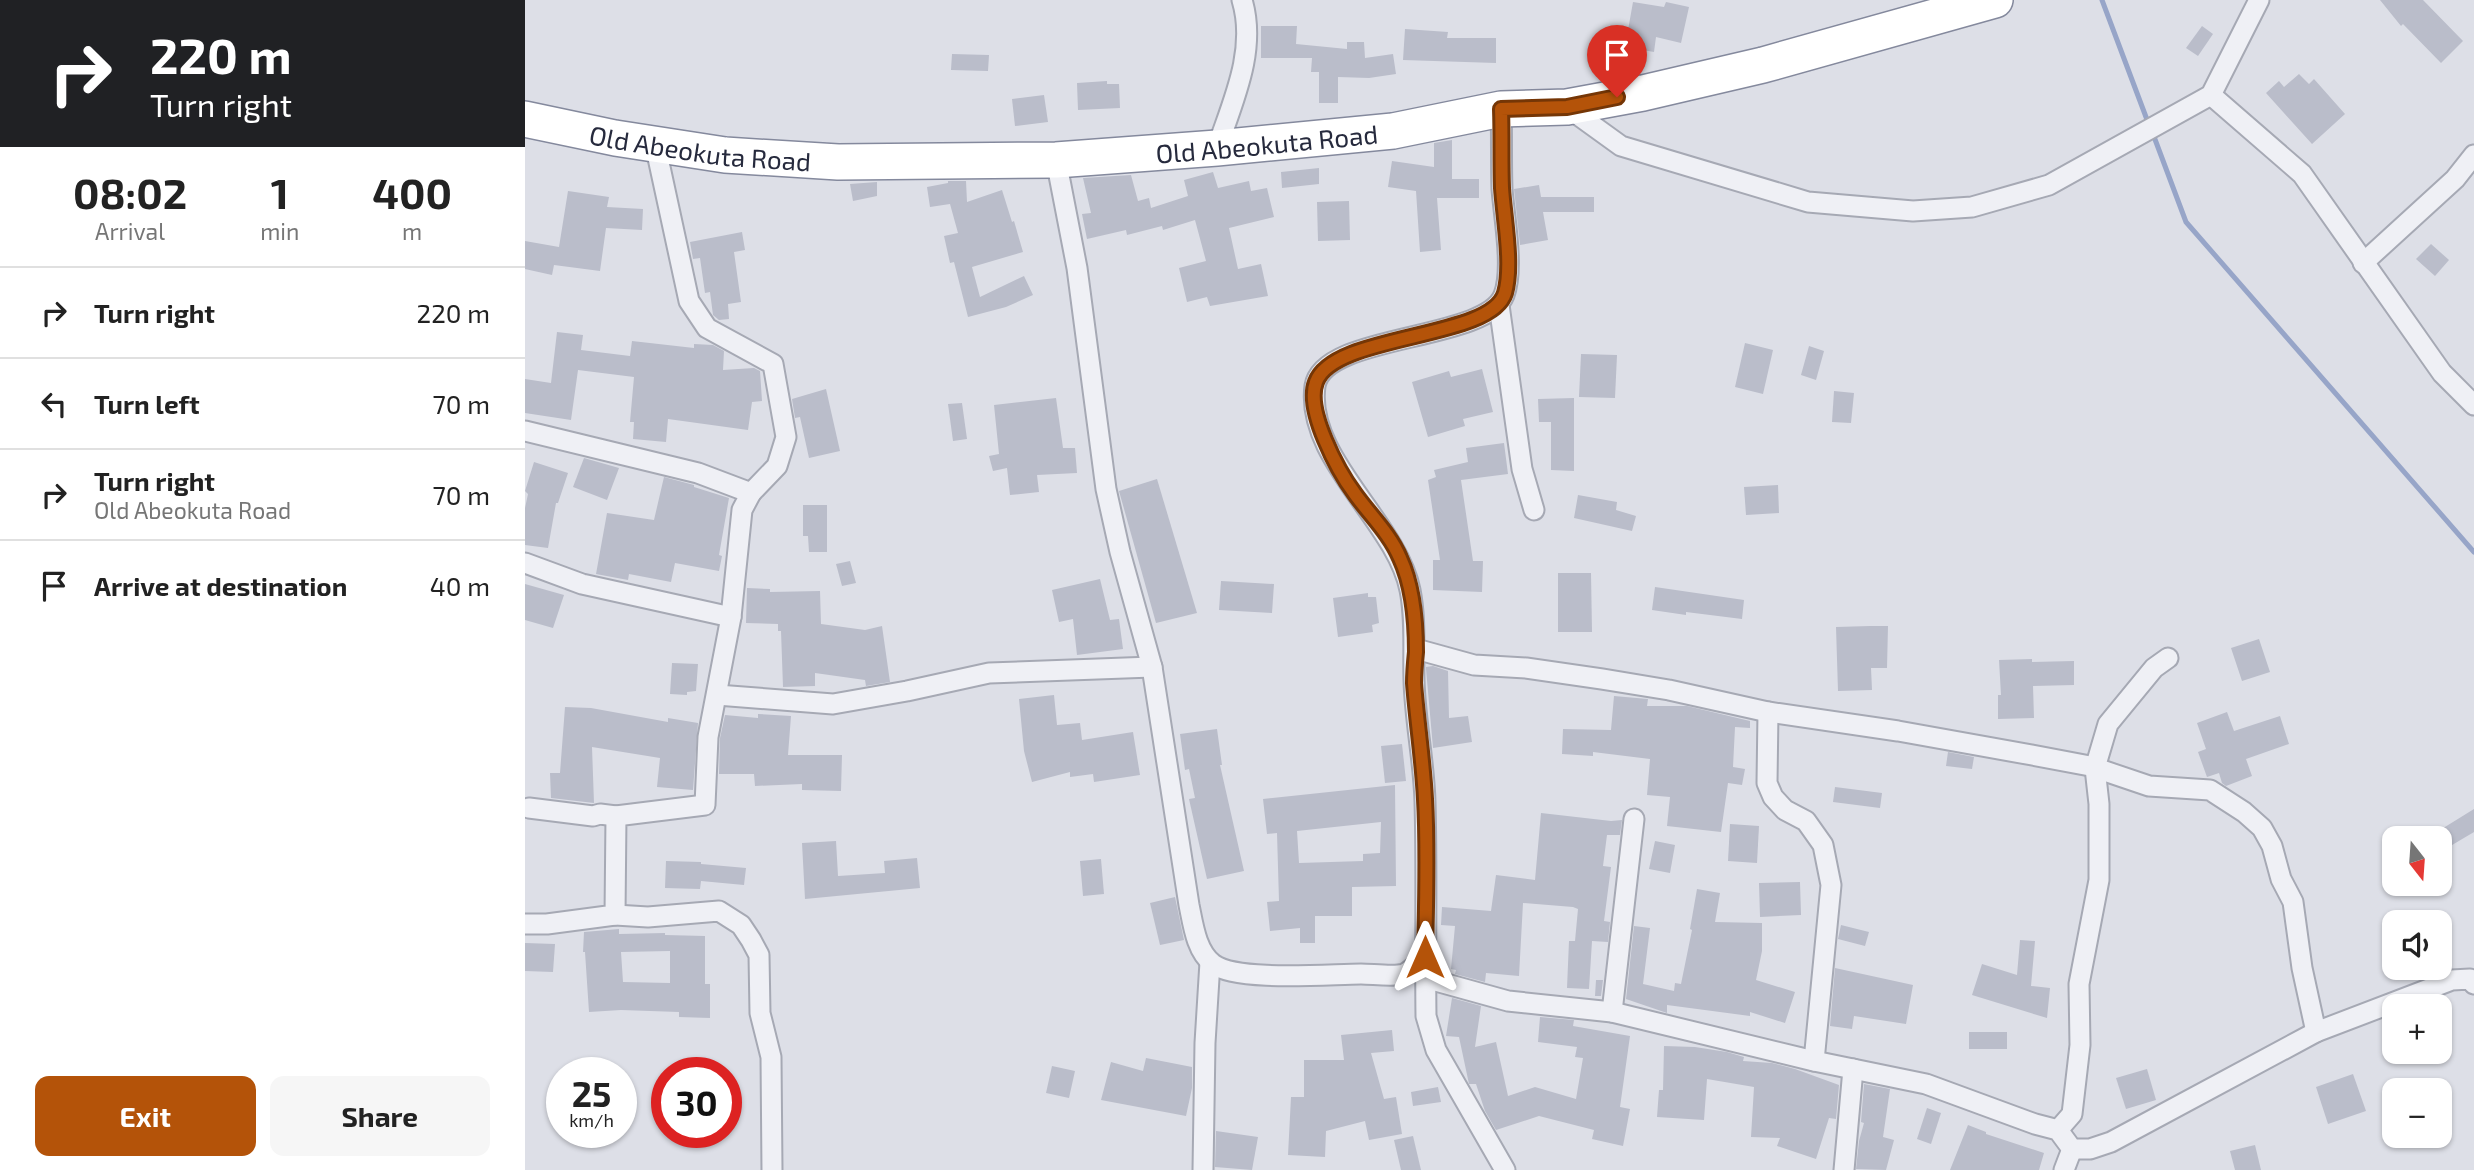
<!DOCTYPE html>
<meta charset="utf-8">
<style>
:root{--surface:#fff;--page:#f6f6f6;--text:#222;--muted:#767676;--line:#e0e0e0;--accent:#b45309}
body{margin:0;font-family:"Exo 2",sans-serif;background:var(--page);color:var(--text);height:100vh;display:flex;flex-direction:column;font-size:26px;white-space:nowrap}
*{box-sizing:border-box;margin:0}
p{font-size:23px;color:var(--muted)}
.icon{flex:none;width:38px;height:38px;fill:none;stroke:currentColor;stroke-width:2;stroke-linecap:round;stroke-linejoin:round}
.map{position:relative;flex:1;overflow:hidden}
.details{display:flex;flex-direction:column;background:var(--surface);width:525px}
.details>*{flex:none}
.top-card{background:#202124;color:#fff;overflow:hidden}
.needle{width:46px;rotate:163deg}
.fabs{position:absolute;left:1857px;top:826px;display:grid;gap:14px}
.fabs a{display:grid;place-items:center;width:70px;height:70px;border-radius:14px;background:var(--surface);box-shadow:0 2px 5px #0004;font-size:35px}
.speed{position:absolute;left:21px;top:1057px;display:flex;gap:14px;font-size:35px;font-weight:700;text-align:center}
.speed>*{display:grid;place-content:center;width:91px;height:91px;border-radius:50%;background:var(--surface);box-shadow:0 2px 5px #0004;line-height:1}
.speed small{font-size:18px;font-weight:400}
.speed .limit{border:10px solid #d22;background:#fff;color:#111}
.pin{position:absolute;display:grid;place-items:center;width:60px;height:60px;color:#fff;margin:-72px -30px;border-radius:50% 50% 50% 0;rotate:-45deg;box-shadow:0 0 7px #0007}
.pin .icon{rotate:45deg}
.me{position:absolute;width:77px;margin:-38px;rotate:0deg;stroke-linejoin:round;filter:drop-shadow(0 0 5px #0008)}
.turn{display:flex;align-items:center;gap:24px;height:147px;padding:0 35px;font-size:32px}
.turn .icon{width:91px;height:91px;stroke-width:2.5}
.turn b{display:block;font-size:49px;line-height:60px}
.eta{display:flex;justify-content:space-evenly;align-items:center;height:119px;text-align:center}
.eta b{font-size:42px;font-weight:700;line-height:49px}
.cta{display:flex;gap:14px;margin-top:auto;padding:14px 35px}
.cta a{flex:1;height:80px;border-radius:14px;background:var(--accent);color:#fff;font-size:28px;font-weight:700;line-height:80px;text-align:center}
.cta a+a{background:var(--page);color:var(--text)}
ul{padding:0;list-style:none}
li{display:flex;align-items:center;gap:21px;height:91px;padding:0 35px;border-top:2px solid var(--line)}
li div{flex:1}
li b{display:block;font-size:26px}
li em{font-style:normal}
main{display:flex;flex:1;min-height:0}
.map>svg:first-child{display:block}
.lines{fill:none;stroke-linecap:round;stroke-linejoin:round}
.stream{stroke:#97a5c8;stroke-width:5}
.building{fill:#babdca;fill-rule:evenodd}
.street-casing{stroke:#a6a9b4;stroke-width:23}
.highway-casing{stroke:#84899d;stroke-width:38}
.street{stroke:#eff0f5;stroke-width:19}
.highway{stroke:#fff;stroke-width:35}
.route-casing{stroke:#753606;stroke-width:18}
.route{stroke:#b45309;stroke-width:12}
.labels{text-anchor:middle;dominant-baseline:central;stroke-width:5;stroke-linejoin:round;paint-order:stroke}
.street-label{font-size:26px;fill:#262a3d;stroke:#eceef5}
</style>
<main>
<section class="details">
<div class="top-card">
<div class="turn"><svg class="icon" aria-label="right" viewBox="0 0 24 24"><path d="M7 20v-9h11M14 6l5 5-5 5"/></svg><div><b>220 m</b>Turn right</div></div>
</div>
<div class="eta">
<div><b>08:02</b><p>Arrival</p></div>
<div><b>1</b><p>min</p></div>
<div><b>400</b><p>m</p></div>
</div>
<ul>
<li><svg class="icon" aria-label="right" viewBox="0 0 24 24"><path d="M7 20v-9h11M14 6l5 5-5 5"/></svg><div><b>Turn right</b></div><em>220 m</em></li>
<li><svg class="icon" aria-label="left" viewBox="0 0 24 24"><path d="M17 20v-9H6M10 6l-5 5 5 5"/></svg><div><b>Turn left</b></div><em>70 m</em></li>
<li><svg class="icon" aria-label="right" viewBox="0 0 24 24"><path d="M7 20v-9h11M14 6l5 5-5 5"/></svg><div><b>Turn right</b><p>Old Abeokuta Road</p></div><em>70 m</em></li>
<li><svg class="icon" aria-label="arrive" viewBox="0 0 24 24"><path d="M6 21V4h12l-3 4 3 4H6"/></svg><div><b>Arrive at destination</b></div><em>40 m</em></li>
</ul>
<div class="cta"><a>Exit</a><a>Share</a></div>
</section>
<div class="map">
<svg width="1949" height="1170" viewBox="0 0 1949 1170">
<rect width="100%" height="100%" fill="#dddfe7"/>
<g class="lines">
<!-- stream -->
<g class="stream">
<path d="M 1577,0 L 1624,125"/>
<path d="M 1628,134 L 1661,222 L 1949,552"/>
</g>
</g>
<!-- building -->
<g class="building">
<path d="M 1855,0 L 1898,0 L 1938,41 L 1916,63 L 1878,24 L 1876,26 Z"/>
<path d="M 1108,2 L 1139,7 L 1141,2 L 1164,7 L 1156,43 L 1131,37 L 1129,52 L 1100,47 Z"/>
<path d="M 736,26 L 772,26 L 771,44 L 822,49 L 822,42 L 839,42 L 840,58 L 868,54 L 871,74 L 844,78 L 813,77 L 813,103 L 794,103 L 794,72 L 786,72 L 787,58 L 736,58 Z"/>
<path d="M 1677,26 L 1688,34 L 1673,56 L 1661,48 Z"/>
<path d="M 880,29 L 923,32 L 922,38 L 971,38 L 971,63 L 878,60 Z"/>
<path d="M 427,54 L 464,55 L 463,71 L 426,70 Z"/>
<path d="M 1774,74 L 1784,84 L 1789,79 L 1820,114 L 1787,144 L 1741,93 L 1754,81 L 1759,87 Z"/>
<path d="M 582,81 L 582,84 L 594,84 L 595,108 L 553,110 L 552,83 Z"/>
<path d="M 519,95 L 523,122 L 490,126 L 487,99 Z"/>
<path d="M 927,140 L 927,179 L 954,179 L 954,198 L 912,198 L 916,250 L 895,252 L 891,191 L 863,187 L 867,161 L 909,167 L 909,143 Z"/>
<path d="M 794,168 L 794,184 L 757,188 L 756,172 Z"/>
<path d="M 688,172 L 693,188 L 724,181 L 726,191 L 742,188 L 749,217 L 704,228 L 713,269 L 736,264 L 743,296 L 685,306 L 682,297 L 662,302 L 654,268 L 681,261 L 670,220 L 638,230 L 637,226 L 602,235 L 601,230 L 562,239 L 557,214 L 566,213 L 558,178 L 606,175 L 613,201 L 624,198 L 626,208 L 663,196 L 659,180 Z"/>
<path d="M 423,181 L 441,181 L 442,202 L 477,190 L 487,222 L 489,221 L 498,252 L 447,267 L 455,297 L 499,276 L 508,295 L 481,307 L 443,317 L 429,262 L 425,263 L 419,236 L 433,233 L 425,204 L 405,207 L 402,187 L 423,183 Z"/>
<path d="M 352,182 L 352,196 L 328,201 L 325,184 Z"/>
<path d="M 1014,185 L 1016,197 L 1069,197 L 1069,212 L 1018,212 L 1023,240 L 995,245 L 989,189 Z"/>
<path d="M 43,191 L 84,197 L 82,207 L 118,209 L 117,230 L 81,228 L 75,271 L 29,265 L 27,275 L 0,269 L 0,241 L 34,247 Z"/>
<path d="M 824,201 L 825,240 L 793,241 L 792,202 Z"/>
<path d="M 217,232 L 220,250 L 209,252 L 216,302 L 203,304 L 204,319 L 194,320 L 188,315 L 185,292 L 180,293 L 175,258 L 168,259 L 165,242 Z"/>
<path d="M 1906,244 L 1924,260 L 1910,276 L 1891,259 Z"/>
<path d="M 32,332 L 58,335 L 56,350 L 105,356 L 107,341 L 169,348 L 169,344 L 188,345 L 199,351 L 198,370 L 229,368 L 235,371 L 237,401 L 227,402 L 223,430 L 143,419 L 141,442 L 108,439 L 109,422 L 105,422 L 109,377 L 53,370 L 46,420 L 0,413 L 0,379 L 26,383 Z"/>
<path d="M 1220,343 L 1248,350 L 1238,394 L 1210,387 Z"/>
<path d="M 1284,346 L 1299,351 L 1291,380 L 1276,375 Z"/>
<path d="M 1056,354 L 1092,355 L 1090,398 L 1054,397 Z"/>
<path d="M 957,369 L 968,412 L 938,419 L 940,426 L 903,437 L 887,382 L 924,371 L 926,377 Z"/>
<path d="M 301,389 L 315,451 L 284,458 L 275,417 L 270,418 L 267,399 Z"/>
<path d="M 1309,391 L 1329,393 L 1326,423 L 1307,422 Z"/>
<path d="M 531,398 L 538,448 L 550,448 L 552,473 L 512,475 L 514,492 L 485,495 L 482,468 L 468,471 L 464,456 L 474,454 L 469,405 Z"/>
<path d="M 1049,398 L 1049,471 L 1026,470 L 1026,422 L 1014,422 L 1013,399 Z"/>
<path d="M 437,403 L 442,439 L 428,441 L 423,404 Z"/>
<path d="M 979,443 L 983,474 L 936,480 L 948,561 L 958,561 L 957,592 L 908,590 L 908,560 L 915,560 L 903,480 L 911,477 L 909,470 L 943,462 L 941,448 Z"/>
<path d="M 59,458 L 94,468 L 82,500 L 48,487 Z"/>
<path d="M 9,462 L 43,473 L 33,503 L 31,503 L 23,548 L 0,545 L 0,508 L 3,494 L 0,491 Z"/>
<path d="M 139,477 L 169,485 L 169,487 L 204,498 L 194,555 L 197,556 L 194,571 L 150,563 L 146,582 L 104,574 L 103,580 L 71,574 L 82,513 L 129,520 Z"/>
<path d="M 632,479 L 672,613 L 631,623 L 594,491 Z"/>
<path d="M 1253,485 L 1254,513 L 1221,515 L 1219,487 Z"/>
<path d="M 1053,495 L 1092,502 L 1091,510 L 1111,516 L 1107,531 L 1049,518 Z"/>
<path d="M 278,505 L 302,505 L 302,552 L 284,552 L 283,536 L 278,536 Z"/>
<path d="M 325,561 L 331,583 L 317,586 L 311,564 Z"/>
<path d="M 1033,573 L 1066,573 L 1067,632 L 1033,632 Z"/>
<path d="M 575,579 L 585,620 L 594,619 L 598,649 L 552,655 L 548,619 L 534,622 L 527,590 Z"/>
<path d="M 696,581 L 749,584 L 747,613 L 694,610 Z"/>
<path d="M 0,584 L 39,595 L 28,628 L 0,620 Z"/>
<path d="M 1130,587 L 1219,600 L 1217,619 L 1161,612 L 1161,615 L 1127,610 Z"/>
<path d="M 222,588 L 245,589 L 245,592 L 295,591 L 296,624 L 340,630 L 357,626 L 365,682 L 341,686 L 340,680 L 290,673 L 290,686 L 258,687 L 256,631 L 253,631 L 253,624 L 221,623 Z"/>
<path d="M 843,593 L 843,597 L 851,597 L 854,623 L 847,625 L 848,632 L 813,637 L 808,598 Z"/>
<path d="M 1345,626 L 1363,626 L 1362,668 L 1346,668 L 1347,690 L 1313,691 L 1311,627 Z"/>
<path d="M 1734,639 L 1745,672 L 1717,681 L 1706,648 Z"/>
<path d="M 1507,659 L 1507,662 L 1549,661 L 1549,685 L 1508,686 L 1509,718 L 1473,719 L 1473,695 L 1476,695 L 1474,660 Z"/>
<path d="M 147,663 L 173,664 L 171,691 L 162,692 L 162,695 L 145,694 Z"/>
<path d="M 908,666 L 923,671 L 924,718 L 943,716 L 947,742 L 908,748 L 901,669 L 901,667 Z"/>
<path d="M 529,695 L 532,725 L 555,723 L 557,740 L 608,732 L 615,775 L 569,782 L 568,774 L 545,777 L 545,772 L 507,782 L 499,751 L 494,699 Z"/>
<path d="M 1089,696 L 1123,699 L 1122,706 L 1162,706 L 1225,721 L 1225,728 L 1210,727 L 1208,767 L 1220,769 L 1217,785 L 1203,783 L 1196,832 L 1142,826 L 1145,797 L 1122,795 L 1125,759 L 1068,752 L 1068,756 L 1037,754 L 1038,729 L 1086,730 Z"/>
<path d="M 40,707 L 66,708 L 143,722 L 143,718 L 173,723 L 168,790 L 132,787 L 135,758 L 67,747 L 69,803 L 26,798 L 25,773 L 35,773 Z"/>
<path d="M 1702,712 L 1709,731 L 1755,716 L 1764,744 L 1721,759 L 1727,776 L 1701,786 L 1697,783 L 1694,773 L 1682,777 L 1673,752 L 1681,749 L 1672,723 Z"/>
<path d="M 233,714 L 266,716 L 263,755 L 317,755 L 316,791 L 277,790 L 277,784 L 230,786 L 229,774 L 194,774 L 195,738 L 200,715 L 233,718 Z"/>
<path d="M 692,729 L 697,765 L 695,765 L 719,871 L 682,879 L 664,799 L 670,798 L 664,769 L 660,770 L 655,734 Z"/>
<path d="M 877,744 L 881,781 L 860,783 L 856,746 Z"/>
<path d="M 1423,752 L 1449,757 L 1447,769 L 1421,766 Z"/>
<path d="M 870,785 L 871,886 L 827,887 L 827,916 L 790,916 L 790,943 L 775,943 L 775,928 L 745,931 L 742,902 L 754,901 L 752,833 L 742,834 L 738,799 ZM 856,822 L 855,853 L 838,854 L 838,861 L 774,863 L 772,831 Z"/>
<path d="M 1310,787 L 1357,793 L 1355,808 L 1308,802 Z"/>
<path d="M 1949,809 L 1949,832 L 1917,851 L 1914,838 L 1909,838 L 1907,835 Z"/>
<path d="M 1016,813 L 1086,821 L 1097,820 L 1095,835 L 1082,835 L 1078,866 L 1086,867 L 1079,921 L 1085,922 L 1083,942 L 1067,941 L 1064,989 L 1042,988 L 1044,941 L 1050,941 L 1053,909 L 1048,907 L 998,903 L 994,976 L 961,973 L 960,982 L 930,974 L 931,970 L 926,969 L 930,926 L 916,925 L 917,907 L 966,911 L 971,875 L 1010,880 Z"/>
<path d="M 1205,824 L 1234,826 L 1232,863 L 1203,861 Z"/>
<path d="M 311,841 L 313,876 L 360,873 L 359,861 L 392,858 L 395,888 L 280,899 L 277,843 Z"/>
<path d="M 1130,841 L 1150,845 L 1145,873 L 1124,869 Z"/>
<path d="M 576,859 L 579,894 L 558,896 L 555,861 Z"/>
<path d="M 141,861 L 176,862 L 176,864 L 221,868 L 219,885 L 176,881 L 175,889 L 140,888 Z"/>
<path d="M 1275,882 L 1276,915 L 1235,917 L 1234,883 Z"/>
<path d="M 1172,889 L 1195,893 L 1190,922 L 1237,923 L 1237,951 L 1231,980 L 1270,992 L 1260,1023 L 1225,1012 L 1225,1016 L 1142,1005 L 1142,1013 L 1101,999 L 1109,926 L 1125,928 L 1118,984 L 1149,991 L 1150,983 L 1156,984 L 1167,930 L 1165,929 Z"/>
<path d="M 650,897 L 659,940 L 635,945 L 625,903 Z"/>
<path d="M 1316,925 L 1344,932 L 1340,946 L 1313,939 Z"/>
<path d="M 94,929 L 94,934 L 140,933 L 140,935 L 180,936 L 180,984 L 185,984 L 185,1018 L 154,1017 L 154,1012 L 96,1010 L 64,1012 L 60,952 L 58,952 L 59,932 ZM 145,951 L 145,983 L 98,982 L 96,952 Z"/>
<path d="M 1495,940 L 1510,941 L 1506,986 L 1525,988 L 1522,1018 L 1447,995 L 1457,964 L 1492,975 Z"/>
<path d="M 0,943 L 30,944 L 28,972 L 0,971 Z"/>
<path d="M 1310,968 L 1388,985 L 1381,1024 L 1329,1016 L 1327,1029 L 1305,1026 Z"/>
<path d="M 1071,980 L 1078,980 L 1076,996 L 1070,996 Z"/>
<path d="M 927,998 L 956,1006 L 950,1047 L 971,1042 L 983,1096 L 1010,1087 L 1051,1099 L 1058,1058 L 1050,1057 L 1052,1047 L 1013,1042 L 1015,1017 L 1049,1020 L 1048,1026 L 1105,1036 L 1095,1107 L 1105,1109 L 1098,1146 L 1067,1139 L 1069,1130 L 1014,1116 L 971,1130 L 960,1111 L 951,1084 L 944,1084 L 934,1037 L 921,1036 Z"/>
<path d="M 867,1030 L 869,1051 L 846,1053 L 859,1099 L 871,1097 L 877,1134 L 844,1140 L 840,1121 L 801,1131 L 800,1157 L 763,1155 L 766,1097 L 779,1097 L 779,1060 L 819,1060 L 816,1035 Z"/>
<rect x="1444" y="1032" width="38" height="17"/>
<path d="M 1139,1046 L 1170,1047 L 1202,1052 L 1219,1057 L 1218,1061 L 1247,1063 L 1270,1069 L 1314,1085 L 1311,1119 L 1304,1118 L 1291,1159 L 1252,1146 L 1255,1138 L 1226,1137 L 1229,1087 L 1182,1079 L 1179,1120 L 1132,1117 L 1134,1090 L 1138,1090 Z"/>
<path d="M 621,1058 L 667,1067 L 667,1088 L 661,1116 L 576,1100 L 586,1062 L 618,1071 Z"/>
<path d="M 527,1066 L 550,1071 L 544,1098 L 521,1093 Z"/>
<path d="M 1622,1069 L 1631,1100 L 1601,1109 L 1591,1078 Z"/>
<path d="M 1828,1074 L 1841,1111 L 1803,1124 L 1791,1087 Z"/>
<path d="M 1339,1084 L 1365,1089 L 1358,1137 L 1369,1140 L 1361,1170 L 1331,1169 L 1334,1141 L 1339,1123 L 1336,1122 Z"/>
<path d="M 913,1087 L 916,1102 L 888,1106 L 886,1092 Z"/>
<path d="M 1402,1108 L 1416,1113 L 1406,1144 L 1392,1139 Z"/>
<path d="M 1443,1125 L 1461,1132 L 1461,1134 L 1519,1153 L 1514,1170 L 1425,1170 Z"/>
<path d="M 691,1131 L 733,1137 L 727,1170 L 690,1167 Z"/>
<path d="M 888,1136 L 896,1170 L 876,1170 L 869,1140 Z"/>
<path d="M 1730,1145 L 1736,1170 L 1710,1170 L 1705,1151 Z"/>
</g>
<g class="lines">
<!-- street casing -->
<g class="street-casing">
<g id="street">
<path d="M 1686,95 L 1777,174 L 1917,373 L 1949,405"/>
<path d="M 1042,107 L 1096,146 L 1283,202 L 1388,211 L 1447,207 L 1524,185 L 1686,95 L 1734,0"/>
<path d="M 976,109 C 977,135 976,162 977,189 C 979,217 989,269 979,295 C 961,342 798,333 790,386 C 780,458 871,521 885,590 C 891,620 888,650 889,680 C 890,721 899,761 900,802 C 902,873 900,945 901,1016 L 911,1050 L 980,1170"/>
<path d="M 130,144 L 164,301 L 182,328 L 248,364 L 261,437 L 252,466 L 226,493"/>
<path d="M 692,148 C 708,101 732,50 717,0"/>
<path d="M 531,160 L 552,268 L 581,489 L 595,552 L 627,667 L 664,905 C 668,924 671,951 688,964 C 712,982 804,974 836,974 C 847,974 870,977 879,974 C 886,971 894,962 900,957"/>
<path d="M 1838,263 L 1930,179 L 1949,155"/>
<path d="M 974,305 L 997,469 L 1009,510"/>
<path d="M 0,431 L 173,473 L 226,493 L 217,510 L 206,617 L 183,737 L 180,805 L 91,816 L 90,915 L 22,924 L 0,924"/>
<path d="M 0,563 L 57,584 L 206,617"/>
<path d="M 891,649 L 949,665 L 1001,668 L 1077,679 L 1144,690 L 1243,712 L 1373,731 L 1507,755 L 1565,766 L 1624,786 L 1685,790 L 1719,812 L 1737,828 L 1747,846 L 1756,879 L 1768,902 L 1777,968 L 1791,1032"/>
<path d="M 192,695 L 308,704 L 382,691 L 464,673 L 627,667"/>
<path d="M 1243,712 L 1242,783 L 1248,797 L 1260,810 L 1281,821 L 1298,845 L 1306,885 L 1289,1061"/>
<path d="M 4,808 L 68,816 L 75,814 L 91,816"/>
<path d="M 90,915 L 123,917 L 194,911 L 216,925 L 226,940 L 234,955 L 235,1013 L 246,1057 L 247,1170"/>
<path d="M 900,978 L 983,1001 L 1087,1012 L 1289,1061 L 1401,1084 L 1510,1124 L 1533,1130 L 1547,1149 L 1565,1149 L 1586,1142 L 1791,1032 L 1927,980 L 1945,979 L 1949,984"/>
<path d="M 1087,1012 L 1109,819"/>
<path d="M 1533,1130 L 1547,1114 L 1555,1045 L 1554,984 L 1574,880 L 1574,804 L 1570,768 L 1583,724 L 1629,668 L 1643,658"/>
<path d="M 678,1170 L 680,1043 L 685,962"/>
<path d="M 1319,1170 L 1328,1069"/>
<path d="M 1539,1170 L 1547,1149"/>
</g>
</g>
<!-- highway casing -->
<g class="highway-casing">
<g id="highway">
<path id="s1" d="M 0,119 L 90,138 L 200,155 L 313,162 L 531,160 L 692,148 L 868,131 L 976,109 L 1042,107 L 1118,93 L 1238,65 L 1470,0"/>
</g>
</g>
<!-- street -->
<use href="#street" class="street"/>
<!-- highway -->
<use href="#highway" class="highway"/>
</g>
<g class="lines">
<!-- route casing -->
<g class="route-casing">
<path id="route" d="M 900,957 C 901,905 903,851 900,799 C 898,760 892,722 889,683 C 889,673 890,662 891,652 C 891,622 888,586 875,558 C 865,534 845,515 830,494 C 813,471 780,410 791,382 C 809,333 966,340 980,293 C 988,265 979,218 977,188 C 976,162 977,135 976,109 L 1042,107 L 1092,97"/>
</g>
<!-- route -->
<use href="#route" class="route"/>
</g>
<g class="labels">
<!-- street labels -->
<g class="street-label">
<text stroke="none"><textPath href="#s1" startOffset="746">Old Abeokuta Road</textPath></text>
<text stroke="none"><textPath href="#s1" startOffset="178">Old Abeokuta Road</textPath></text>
</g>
</g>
</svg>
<div class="fabs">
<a><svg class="needle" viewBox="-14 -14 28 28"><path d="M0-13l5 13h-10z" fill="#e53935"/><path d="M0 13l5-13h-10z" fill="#767676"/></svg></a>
<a><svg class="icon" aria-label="sound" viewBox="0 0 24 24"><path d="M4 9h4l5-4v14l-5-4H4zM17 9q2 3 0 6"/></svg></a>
<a>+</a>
<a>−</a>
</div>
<div class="speed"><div>25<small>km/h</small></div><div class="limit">30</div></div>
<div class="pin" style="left:1092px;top:97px;background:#d93025"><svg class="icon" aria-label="arrive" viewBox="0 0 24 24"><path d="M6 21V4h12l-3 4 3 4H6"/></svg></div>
<svg class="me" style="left:900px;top:957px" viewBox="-20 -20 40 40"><path d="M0-17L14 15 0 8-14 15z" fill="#b45309" stroke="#fff" stroke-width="4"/></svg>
</div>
</main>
